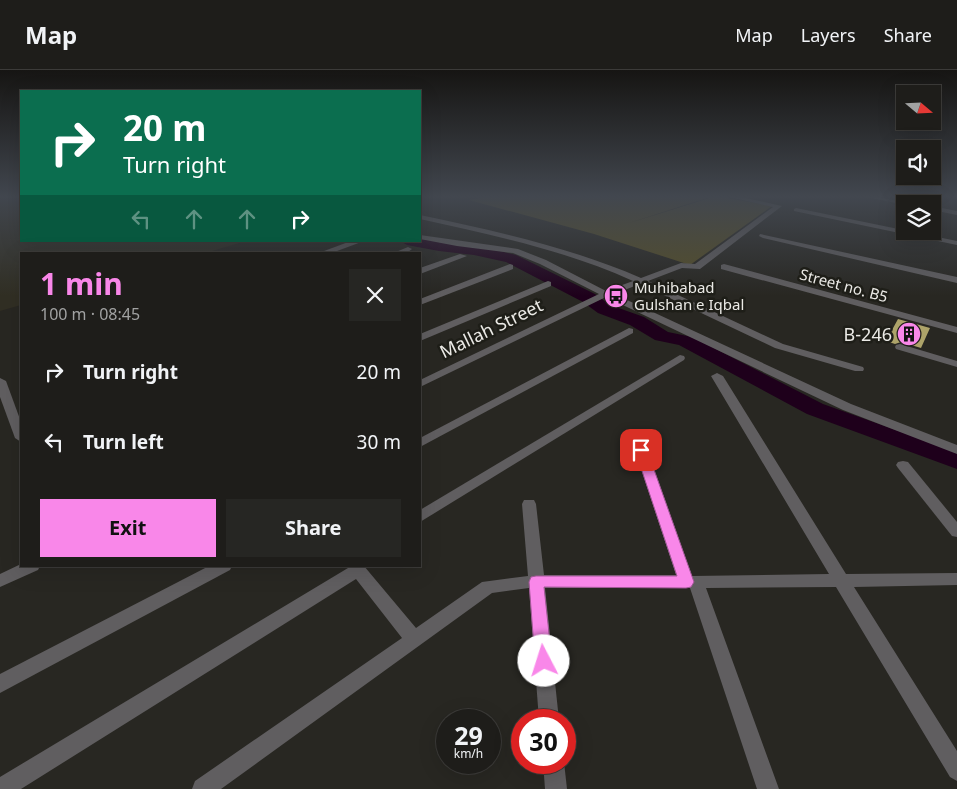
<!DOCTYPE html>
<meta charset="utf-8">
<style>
:root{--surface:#1e1d1a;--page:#262623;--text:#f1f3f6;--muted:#a1a2a2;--line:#3c3b39;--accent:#f987e9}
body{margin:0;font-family:"Noto Sans",sans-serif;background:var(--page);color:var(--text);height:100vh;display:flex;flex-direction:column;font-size:19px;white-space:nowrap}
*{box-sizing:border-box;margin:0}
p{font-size:16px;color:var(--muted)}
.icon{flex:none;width:28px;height:28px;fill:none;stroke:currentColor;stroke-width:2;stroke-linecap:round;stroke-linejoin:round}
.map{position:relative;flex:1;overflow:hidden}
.drawer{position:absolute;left:20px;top:182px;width:401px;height:315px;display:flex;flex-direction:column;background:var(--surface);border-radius:0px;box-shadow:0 5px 20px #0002,0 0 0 1px var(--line)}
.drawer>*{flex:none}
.banner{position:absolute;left:20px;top:20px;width:401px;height:152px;border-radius:0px;box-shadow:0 5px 20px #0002,0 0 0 1px var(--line);background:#0b6e4f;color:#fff;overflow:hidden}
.needle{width:32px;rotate:109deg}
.tools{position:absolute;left:896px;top:15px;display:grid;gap:10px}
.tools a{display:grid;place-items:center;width:45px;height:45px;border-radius:0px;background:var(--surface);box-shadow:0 5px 20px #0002,0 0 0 1px var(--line);font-size:25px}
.speed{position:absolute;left:436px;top:639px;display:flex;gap:10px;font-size:25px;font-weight:700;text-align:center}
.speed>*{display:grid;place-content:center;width:65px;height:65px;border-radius:50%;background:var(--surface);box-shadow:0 5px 20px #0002,0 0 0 1px var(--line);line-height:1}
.speed small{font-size:12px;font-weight:400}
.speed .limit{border:8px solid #d22;background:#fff;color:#111}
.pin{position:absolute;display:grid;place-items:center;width:42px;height:42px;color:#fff;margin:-21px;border-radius:10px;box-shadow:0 2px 8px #0006}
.me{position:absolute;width:55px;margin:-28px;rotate:355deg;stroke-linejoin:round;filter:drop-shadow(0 0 4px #0008)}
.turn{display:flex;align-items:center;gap:18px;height:105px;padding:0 20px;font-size:22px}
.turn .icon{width:65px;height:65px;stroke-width:2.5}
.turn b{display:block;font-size:35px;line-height:42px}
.lanes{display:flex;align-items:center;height:48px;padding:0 20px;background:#0003;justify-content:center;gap:25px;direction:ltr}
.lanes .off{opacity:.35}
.round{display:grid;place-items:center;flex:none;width:52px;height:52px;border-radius:0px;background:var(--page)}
.overview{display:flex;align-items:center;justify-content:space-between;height:85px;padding:0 20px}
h1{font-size:30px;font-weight:700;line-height:38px;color:var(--accent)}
.button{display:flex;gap:10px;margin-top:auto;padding:10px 20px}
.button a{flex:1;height:58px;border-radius:0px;background:var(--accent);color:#111;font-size:20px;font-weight:700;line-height:58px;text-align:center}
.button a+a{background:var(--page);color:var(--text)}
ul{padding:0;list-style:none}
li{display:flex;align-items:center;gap:15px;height:70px;padding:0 20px}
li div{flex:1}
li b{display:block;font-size:19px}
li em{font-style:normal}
header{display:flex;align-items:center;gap:30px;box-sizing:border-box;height:70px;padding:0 25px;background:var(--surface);border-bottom:1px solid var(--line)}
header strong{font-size:24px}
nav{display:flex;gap:28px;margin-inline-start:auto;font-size:18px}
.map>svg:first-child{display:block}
.built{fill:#312f24}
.green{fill:#554e27}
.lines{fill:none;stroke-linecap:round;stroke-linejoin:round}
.canal{fill:#1e001b;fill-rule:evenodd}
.building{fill:#ada369}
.minor{fill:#605e60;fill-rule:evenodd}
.route{fill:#f987e9;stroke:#a25897}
.labels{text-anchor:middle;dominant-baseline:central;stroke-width:5;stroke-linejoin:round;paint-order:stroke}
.far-street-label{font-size:15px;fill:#ebeae6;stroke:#1e1e18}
.far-poi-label{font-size:15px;fill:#ebeae6;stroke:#1e1e18;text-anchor:start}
.street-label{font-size:18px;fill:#ebeae6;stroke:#1e1e18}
.poi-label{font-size:18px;fill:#ebeae6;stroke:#1e1e18;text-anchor:end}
</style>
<header>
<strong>Map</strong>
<nav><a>Map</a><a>Layers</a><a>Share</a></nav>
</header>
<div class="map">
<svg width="957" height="719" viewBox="0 0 957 719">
<rect width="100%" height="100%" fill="#282722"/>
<!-- built -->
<path class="built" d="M 0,126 L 21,126 L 21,171 L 246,171 L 202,184 L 21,184 L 21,235 L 0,241 Z"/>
<!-- green -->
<path class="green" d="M 491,126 L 713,126 L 626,154 L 716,126 L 772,136 L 690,195 L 594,164 L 469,130 Z"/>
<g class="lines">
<!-- canal -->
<path class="canal" d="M 420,169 L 474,175 L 516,185 L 595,224 L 610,235 L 644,247 L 668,262 L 692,267 L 823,334 L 957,382 L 957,399 L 807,344 L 679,275 L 655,270 L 630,255 L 598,243 L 583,232 L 506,192 L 474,185 L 439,181 L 407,175 L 400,171 L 420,171 Z"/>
</g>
<!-- building -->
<path class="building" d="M 898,249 L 930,258 L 921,278 L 901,272 L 895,274 L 886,271 Z"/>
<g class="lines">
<!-- minor -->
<g class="minor">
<path d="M 725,126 L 737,126 L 782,136 L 700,199 L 682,198 L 648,211 L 783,274 L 863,297 L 864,299 L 863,301 L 855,301 L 775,278 L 640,214 L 614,224 L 851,334 L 957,375 L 957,384 L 843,340 L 606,227 L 420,317 L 420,310 L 599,224 L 540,194 L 513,183 L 457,176 L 420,169 L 420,165 L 518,179 L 546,190 L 606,221 L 633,211 C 565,180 492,165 420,149 L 420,145 C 495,161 570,177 641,208 L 681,193 L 695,194 L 773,137 Z"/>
<path d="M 862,126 L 875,126 L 911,134 L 905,134 L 905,135 Z"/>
<path d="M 932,136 L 957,141 L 957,145 L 932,140 Z"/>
<path d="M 796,138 L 957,171 L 957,175 L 794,141 L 794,139 Z"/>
<path d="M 760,164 L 957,207 L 957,213 L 763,168 L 759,166 Z"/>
<path d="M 351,171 L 364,171 L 329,184 L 316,184 Z"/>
<path d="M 408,177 L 412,179 C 406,184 399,184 391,184 Z"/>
<path d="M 460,184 L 467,186 L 420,204 L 420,198 Z"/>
<path d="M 510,194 L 513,195 L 513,199 L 420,235 L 420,229 Z"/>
<path d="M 724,194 L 957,257 L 957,263 L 721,199 L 721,195 Z"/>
<path d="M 548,211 L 551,212 L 551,216 L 420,271 L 420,264 Z"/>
<path d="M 629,258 L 633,259 L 633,263 L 420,377 L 420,368 Z"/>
<path d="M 900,274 L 957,291 L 957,297 L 896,279 L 895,277 L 896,275 Z"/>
<path d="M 680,285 L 684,286 L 685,288 L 684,290 L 420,452 L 420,440 Z"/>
<path d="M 717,303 L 723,306 L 846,504 L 957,503 L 957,515 L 854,517 L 957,681 L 957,711 L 950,707 L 836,517 L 706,518 L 779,719 L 757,719 L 690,518 L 545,518 L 559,650 L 539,650 L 529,518 L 492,523 L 221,719 L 192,719 L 195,711 L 402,568 L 356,509 L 21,719 L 0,719 L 0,707 L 348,498 L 347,496 L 364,496 L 416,558 L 482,512 L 528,506 L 522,434 L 524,430 L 534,430 L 536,434 L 544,505 L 676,505 L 629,362 L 631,359 L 639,359 L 641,362 L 692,506 L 829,504 L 711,306 Z"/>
<path d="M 0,308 L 6,311 L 21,352 L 21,372 L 15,368 L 0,327 Z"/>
<path d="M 903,391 L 908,392 L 957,452 L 957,467 L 952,466 L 898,398 L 896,395 L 898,392 Z"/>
<path d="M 21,494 L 21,496 L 40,496 L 38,500 L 0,517 L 0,504 Z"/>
<path d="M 209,496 L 232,496 L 230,500 L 0,623 L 0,604 Z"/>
<path d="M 543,692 L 564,692 L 567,719 L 545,719 Z"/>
</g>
</g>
<!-- sky -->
<linearGradient id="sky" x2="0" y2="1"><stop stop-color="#161513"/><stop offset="0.56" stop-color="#42474f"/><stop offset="1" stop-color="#42474f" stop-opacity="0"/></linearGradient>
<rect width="957" height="226" fill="url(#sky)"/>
<!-- route -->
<path class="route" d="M 641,377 L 647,380 L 694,512 L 691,517 L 686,518 L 544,517 L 552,591 L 549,596 L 544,598 L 538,596 L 535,591 L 529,512 L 531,507 L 536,506 L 677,506 L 635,380 Z"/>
<!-- icons -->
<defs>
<g id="bus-disc" transform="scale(1.25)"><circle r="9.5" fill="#f987e9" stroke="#1e1e18"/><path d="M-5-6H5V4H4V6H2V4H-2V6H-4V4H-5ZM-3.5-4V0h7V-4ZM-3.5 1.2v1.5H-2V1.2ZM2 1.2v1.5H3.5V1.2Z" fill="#111"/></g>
<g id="building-disc" transform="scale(1.25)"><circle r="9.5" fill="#f987e9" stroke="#1e1e18"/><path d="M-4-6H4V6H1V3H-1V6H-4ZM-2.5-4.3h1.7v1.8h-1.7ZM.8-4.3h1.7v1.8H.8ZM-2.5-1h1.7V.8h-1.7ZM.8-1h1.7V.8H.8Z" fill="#111"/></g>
</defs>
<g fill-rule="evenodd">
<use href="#bus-disc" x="616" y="226"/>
<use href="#building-disc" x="909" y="264"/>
</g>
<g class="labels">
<!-- far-street labels -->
<g class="far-street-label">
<text transform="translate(844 215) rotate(15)">Street no. B5</text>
</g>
<!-- far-poi labels -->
<g class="far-poi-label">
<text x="634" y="217">Muhibabad<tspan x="634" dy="17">Gulshan e Iqbal</tspan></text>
</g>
<!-- street labels -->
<g class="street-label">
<text transform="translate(491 258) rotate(-26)">Mallah Street</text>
</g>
<!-- poi labels -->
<g class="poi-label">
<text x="892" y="264">B-246</text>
</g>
</g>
</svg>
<div class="tools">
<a><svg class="needle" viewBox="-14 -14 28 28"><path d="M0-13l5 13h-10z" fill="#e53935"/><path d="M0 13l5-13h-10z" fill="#a1a2a2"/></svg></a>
<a><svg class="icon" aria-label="sound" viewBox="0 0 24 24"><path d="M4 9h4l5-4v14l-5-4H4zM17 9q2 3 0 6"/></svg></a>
<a><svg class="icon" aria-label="layers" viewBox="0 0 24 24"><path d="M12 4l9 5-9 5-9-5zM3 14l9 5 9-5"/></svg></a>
</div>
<div class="speed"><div>29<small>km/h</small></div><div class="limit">30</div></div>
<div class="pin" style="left:641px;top:380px;background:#d93025"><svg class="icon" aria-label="arrive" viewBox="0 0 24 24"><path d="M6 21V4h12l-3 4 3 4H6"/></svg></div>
<svg class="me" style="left:544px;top:591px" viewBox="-20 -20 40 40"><circle r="19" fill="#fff"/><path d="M0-13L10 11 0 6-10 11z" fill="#f987e9"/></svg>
<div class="banner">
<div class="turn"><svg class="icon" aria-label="right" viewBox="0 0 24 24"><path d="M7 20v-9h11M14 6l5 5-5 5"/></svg><div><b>20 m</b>Turn right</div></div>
<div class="lanes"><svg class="icon off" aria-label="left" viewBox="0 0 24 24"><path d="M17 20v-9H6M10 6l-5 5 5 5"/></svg><svg class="icon off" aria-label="ahead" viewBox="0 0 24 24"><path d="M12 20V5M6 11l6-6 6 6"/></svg><svg class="icon off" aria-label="ahead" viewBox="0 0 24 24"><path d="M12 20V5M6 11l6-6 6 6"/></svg><svg class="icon" aria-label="right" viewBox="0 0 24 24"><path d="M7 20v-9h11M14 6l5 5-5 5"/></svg></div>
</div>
<section class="drawer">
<div class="overview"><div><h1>1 min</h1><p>100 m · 08:45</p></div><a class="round"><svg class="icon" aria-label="close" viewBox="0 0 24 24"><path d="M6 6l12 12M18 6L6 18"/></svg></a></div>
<ul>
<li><svg class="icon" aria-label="right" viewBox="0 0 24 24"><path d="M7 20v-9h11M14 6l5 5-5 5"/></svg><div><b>Turn right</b></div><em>20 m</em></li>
<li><svg class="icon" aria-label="left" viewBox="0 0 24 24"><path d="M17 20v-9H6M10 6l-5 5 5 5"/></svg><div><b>Turn left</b></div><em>30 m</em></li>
</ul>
<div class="button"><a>Exit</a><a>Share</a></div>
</section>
</div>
